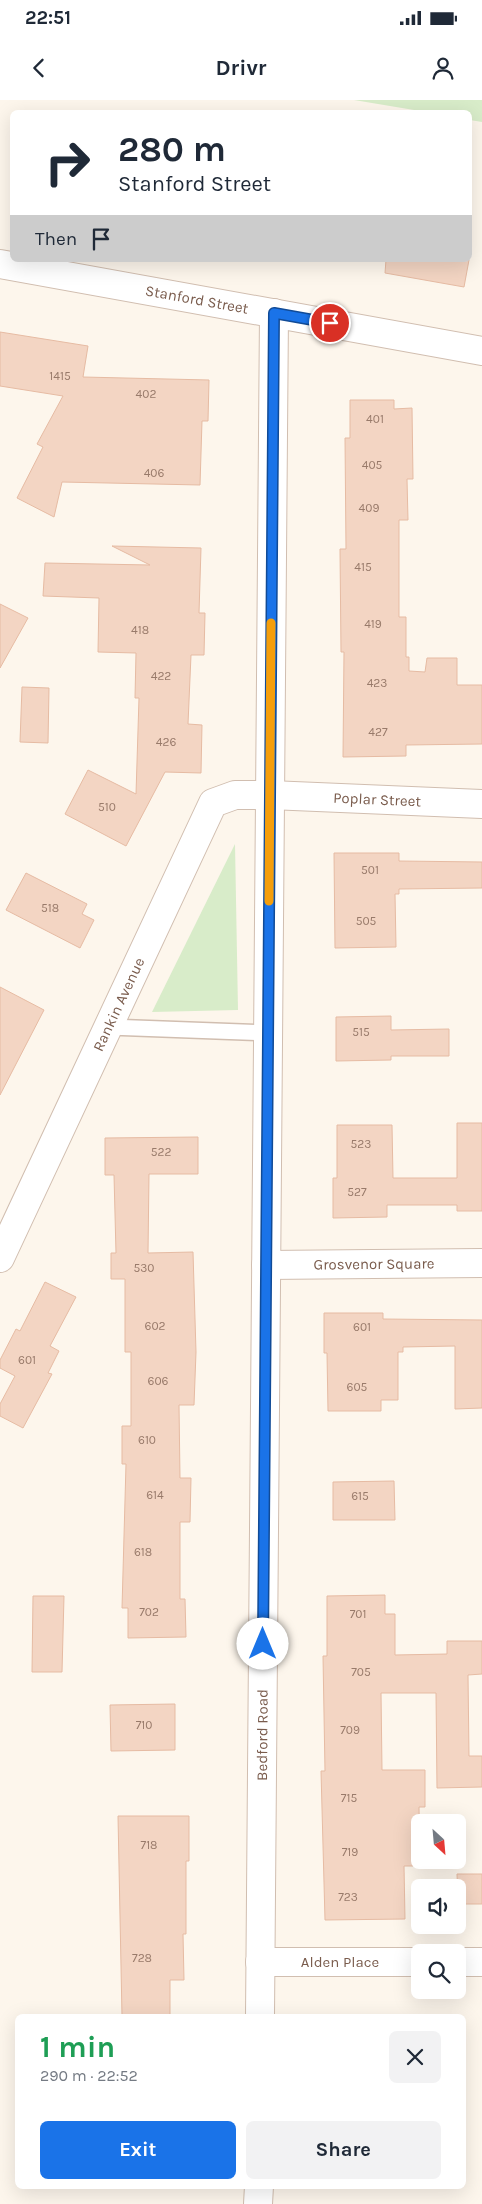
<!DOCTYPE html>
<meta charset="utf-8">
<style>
:root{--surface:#fff;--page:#f2f2f3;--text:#1f2937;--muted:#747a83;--accent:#1a73e8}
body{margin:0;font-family:Karla,sans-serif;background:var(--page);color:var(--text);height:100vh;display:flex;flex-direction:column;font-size:19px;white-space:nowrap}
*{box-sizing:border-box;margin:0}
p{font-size:16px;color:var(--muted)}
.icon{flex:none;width:28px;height:28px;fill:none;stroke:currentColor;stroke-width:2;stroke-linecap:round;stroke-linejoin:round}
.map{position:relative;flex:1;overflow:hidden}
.details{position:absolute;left:15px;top:1914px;width:451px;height:175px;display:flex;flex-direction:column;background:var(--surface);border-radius:8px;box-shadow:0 5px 20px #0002}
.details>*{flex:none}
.guide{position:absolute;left:10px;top:10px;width:462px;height:152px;border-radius:8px;box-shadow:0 5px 20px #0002;background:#fff;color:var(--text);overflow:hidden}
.needle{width:32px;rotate:154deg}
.fabs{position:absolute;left:411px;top:1714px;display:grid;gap:10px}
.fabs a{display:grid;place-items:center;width:55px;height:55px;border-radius:8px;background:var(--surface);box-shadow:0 5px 20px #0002;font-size:25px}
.pin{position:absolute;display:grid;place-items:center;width:42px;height:42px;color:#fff;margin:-21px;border:2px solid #fff;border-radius:50%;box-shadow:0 1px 5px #0007}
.me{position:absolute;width:55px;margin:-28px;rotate:0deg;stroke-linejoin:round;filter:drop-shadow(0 0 4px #0008)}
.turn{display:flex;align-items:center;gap:18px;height:105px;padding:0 25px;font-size:22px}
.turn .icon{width:65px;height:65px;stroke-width:2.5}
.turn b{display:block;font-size:35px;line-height:42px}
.then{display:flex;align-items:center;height:48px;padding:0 25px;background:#0003;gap:10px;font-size:19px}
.round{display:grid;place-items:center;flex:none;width:52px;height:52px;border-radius:8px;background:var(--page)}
.summary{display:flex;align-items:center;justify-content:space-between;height:85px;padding:0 25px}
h1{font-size:30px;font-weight:700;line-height:38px;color:#1e9e55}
.action{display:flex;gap:10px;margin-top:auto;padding:10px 25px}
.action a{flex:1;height:58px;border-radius:8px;background:var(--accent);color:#fff;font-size:20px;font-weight:700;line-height:58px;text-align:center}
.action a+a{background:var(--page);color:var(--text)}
.status{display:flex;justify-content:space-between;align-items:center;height:35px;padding:0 25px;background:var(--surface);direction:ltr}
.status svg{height:14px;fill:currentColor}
header{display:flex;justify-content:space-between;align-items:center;height:65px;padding:0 25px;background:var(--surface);font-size:22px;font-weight:700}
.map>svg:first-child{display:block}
.green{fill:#d8ecc9}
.building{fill:#f3d5c3;stroke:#e6bba3}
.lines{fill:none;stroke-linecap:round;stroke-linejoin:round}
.lane-casing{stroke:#d1beb0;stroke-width:18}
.street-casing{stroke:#d1beb0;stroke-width:30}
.lane{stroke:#fff;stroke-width:15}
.street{stroke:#fff;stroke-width:28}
.route-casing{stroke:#114b97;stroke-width:12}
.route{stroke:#1a73e8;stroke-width:9}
.slow{stroke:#f59e0b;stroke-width:9}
.labels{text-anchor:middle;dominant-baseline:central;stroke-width:4;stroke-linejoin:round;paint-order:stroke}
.number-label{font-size:12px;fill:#987a6a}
.street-label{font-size:15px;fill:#7a5c4d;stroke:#fffaf3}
</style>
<div class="status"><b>22:51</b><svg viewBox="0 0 49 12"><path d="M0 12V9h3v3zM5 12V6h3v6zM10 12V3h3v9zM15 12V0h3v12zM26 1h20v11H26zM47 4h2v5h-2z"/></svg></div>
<header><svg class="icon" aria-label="back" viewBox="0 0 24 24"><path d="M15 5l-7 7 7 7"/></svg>Drivr<svg class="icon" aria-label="person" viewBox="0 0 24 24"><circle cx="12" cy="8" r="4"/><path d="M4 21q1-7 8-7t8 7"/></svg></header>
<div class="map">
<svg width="482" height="2104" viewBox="0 0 482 2104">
<rect width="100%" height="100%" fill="#fdf6ec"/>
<!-- green -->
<g class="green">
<path d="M 354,0 L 482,0 L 482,22 L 470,20 L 470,12 L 426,12 Z"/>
<path d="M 235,744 L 238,910 L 152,912 Z"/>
</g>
<!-- building -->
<g class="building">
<path d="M 386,160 L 469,160 L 464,187 L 385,173 Z"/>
<path d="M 0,232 L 88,246 L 83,277 L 209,280 L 208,321 L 202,321 L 200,385 L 62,382 L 54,417 L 17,398 L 43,347 L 37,344 L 63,296 L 0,286 Z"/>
<path d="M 350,300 L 394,300 L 394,309 L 412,308 L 413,379 L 407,379 L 408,420 L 399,420 L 399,517 L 406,517 L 406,557 L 409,557 L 409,571 L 425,572 L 427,558 L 457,558 L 457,585 L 482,585 L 482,644 L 406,645 L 406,656 L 343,657 L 344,552 L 341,552 L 340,449 L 346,449 L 345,338 L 350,338 Z"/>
<path d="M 112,446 L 201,448 L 199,513 L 205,513 L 204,555 L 191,555 L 188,624 L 202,625 L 201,673 L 165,672 L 126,746 L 65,714 L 88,670 L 136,694 L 139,598 L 135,598 L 136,553 L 98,552 L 99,498 L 43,496 L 45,463 L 150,465 Z"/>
<path d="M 0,504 L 28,518 L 0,568 Z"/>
<path d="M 22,587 L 49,588 L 48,643 L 20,642 Z"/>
<path d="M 334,753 L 399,753 L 399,761 L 482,762 L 482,788 L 399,789 L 399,794 L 395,794 L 396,847 L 335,848 Z"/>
<path d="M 26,773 L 87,804 L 82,814 L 94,820 L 80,848 L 6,810 Z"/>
<path d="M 0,887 L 44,910 L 0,995 Z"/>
<path d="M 391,916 L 391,930 L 449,929 L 449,956 L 391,956 L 391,960 L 336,961 L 336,917 Z"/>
<path d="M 457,1023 L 482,1023 L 482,1111 L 457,1111 L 457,1105 L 387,1105 L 387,1117 L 333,1118 L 333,1078 L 337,1078 L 337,1025 L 392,1025 L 393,1078 L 457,1078 Z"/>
<path d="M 198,1037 L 198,1074 L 149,1074 L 148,1153 L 193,1152 L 196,1252 L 194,1305 L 179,1305 L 180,1378 L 191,1378 L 190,1422 L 180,1422 L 180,1499 L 185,1499 L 186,1537 L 128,1538 L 128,1508 L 122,1508 L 126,1364 L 122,1364 L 122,1326 L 131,1326 L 131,1252 L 125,1252 L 125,1179 L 111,1179 L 111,1153 L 116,1153 L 114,1075 L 105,1075 L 105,1038 Z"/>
<path d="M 45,1182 L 76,1197 L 50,1246 L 59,1251 L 48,1273 L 52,1274 L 23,1328 L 0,1316 L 0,1304 L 15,1276 L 0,1268 L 0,1260 L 16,1229 L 20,1231 Z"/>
<path d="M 324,1213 L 383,1213 L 383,1219 L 482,1220 L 482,1308 L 455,1309 L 455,1246 L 403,1247 L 403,1252 L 398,1252 L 398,1300 L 381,1300 L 381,1311 L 328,1311 L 327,1253 L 324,1253 Z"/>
<path d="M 394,1381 L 395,1420 L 333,1420 L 333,1382 Z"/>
<path d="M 385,1495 L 385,1514 L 395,1514 L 395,1555 L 447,1554 L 447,1541 L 482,1541 L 482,1574 L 468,1575 L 469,1656 L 482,1656 L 482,1687 L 437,1688 L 436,1593 L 381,1593 L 382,1670 L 425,1670 L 425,1707 L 419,1707 L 420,1766 L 404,1766 L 405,1819 L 325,1820 L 321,1671 L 325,1671 L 323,1556 L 327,1556 L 327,1496 Z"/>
<path d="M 33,1496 L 64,1496 L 62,1572 L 32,1572 Z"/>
<path d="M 175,1604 L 175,1650 L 111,1651 L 110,1605 Z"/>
<path d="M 118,1716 L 189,1716 L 189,1761 L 186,1761 L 186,1834 L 183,1834 L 184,1880 L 170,1880 L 170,1916 L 122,1916 Z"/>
<path d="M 457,1774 L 482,1774 L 482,1804 L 458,1804 Z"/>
</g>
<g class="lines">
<!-- lane casing -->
<g class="lane-casing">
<path id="lane" d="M 109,927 L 268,933"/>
</g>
<!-- street casing -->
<g class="street-casing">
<g id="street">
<path id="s1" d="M 0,164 L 482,251"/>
<path id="s2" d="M 0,1158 L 213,703 L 235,695 L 270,695 L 482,704"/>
<path id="s3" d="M 266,1165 L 482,1163"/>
<path id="s4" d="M 260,1862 L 420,1862"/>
<path d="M 458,1862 L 482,1862"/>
<path id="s5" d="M 260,1916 L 274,213"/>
<path d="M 258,2104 L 259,2086"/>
</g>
</g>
<!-- lane -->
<use href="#lane" class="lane"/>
<!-- street -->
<use href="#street" class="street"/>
</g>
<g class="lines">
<!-- route casing -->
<g class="route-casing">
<path id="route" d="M 263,1544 L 274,213 L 330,223"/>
</g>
<!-- route -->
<use href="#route" class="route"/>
<!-- slow -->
<path class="slow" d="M 269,801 L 271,523"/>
</g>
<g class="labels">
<!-- number labels -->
<g class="number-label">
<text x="60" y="276">1415</text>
<text x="146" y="294">402</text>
<text x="375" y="319">401</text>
<text x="372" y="365">405</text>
<text x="154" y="373">406</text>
<text x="369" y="408">409</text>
<text x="363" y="467">415</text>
<text x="373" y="524">419</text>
<text x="140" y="530">418</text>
<text x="161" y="576">422</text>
<text x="377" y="583">423</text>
<text x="378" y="632">427</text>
<text x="166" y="642">426</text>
<text x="107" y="707">510</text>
<text x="370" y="770">501</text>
<text x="50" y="808">518</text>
<text x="366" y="821">505</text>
<text x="361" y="932">515</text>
<text x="361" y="1044">523</text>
<text x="161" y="1052">522</text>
<text x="357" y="1092">527</text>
<text x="144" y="1168">530</text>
<text x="155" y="1226">602</text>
<text x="362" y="1227">601</text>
<text x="27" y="1260">601</text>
<text x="158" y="1281">606</text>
<text x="357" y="1287">605</text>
<text x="147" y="1340">610</text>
<text x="155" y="1395">614</text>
<text x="360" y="1396">615</text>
<text x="143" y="1452">618</text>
<text x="149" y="1512">702</text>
<text x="358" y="1514">701</text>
<text x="361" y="1572">705</text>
<text x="144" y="1625">710</text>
<text x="350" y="1630">709</text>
<text x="349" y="1698">715</text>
<text x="149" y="1745">718</text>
<text x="350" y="1752">719</text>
<text x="348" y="1797">723</text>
<text x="142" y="1858">728</text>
</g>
<!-- street labels -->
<g class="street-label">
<text stroke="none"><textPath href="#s1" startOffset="200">Stanford Street</textPath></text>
<text stroke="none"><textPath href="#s2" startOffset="668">Poplar Street</textPath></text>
<text stroke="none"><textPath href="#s2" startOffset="280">Rankin Avenue</textPath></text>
<text stroke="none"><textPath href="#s3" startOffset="108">Grosvenor Square</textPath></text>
<text stroke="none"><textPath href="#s5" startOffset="281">Bedford Road</textPath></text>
<text stroke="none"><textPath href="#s4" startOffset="80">Alden Place</textPath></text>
</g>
</g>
</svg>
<div class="fabs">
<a><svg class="needle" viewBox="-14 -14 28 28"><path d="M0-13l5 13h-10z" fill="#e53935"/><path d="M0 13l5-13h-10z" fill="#747a83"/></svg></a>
<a><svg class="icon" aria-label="sound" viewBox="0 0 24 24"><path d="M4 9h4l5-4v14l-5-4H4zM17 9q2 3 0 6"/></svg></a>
<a><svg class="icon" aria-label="search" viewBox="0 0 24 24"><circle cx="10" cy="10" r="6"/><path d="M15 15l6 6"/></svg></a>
</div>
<div class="pin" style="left:330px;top:223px;background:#d93025"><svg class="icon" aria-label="arrive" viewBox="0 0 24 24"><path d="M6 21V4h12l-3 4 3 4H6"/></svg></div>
<svg class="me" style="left:263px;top:1544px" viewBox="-20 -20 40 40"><circle r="19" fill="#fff"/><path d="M0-13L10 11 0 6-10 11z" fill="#1a73e8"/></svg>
<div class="guide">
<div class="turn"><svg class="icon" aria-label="right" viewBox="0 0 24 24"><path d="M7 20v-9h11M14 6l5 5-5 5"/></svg><div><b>280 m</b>Stanford Street</div></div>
<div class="then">Then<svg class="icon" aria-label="arrive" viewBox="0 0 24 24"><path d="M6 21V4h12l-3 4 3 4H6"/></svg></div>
</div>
<section class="details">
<div class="summary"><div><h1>1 min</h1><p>290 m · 22:52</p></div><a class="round"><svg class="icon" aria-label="close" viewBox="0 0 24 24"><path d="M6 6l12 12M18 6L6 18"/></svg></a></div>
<div class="action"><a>Exit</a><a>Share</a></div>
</section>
</div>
